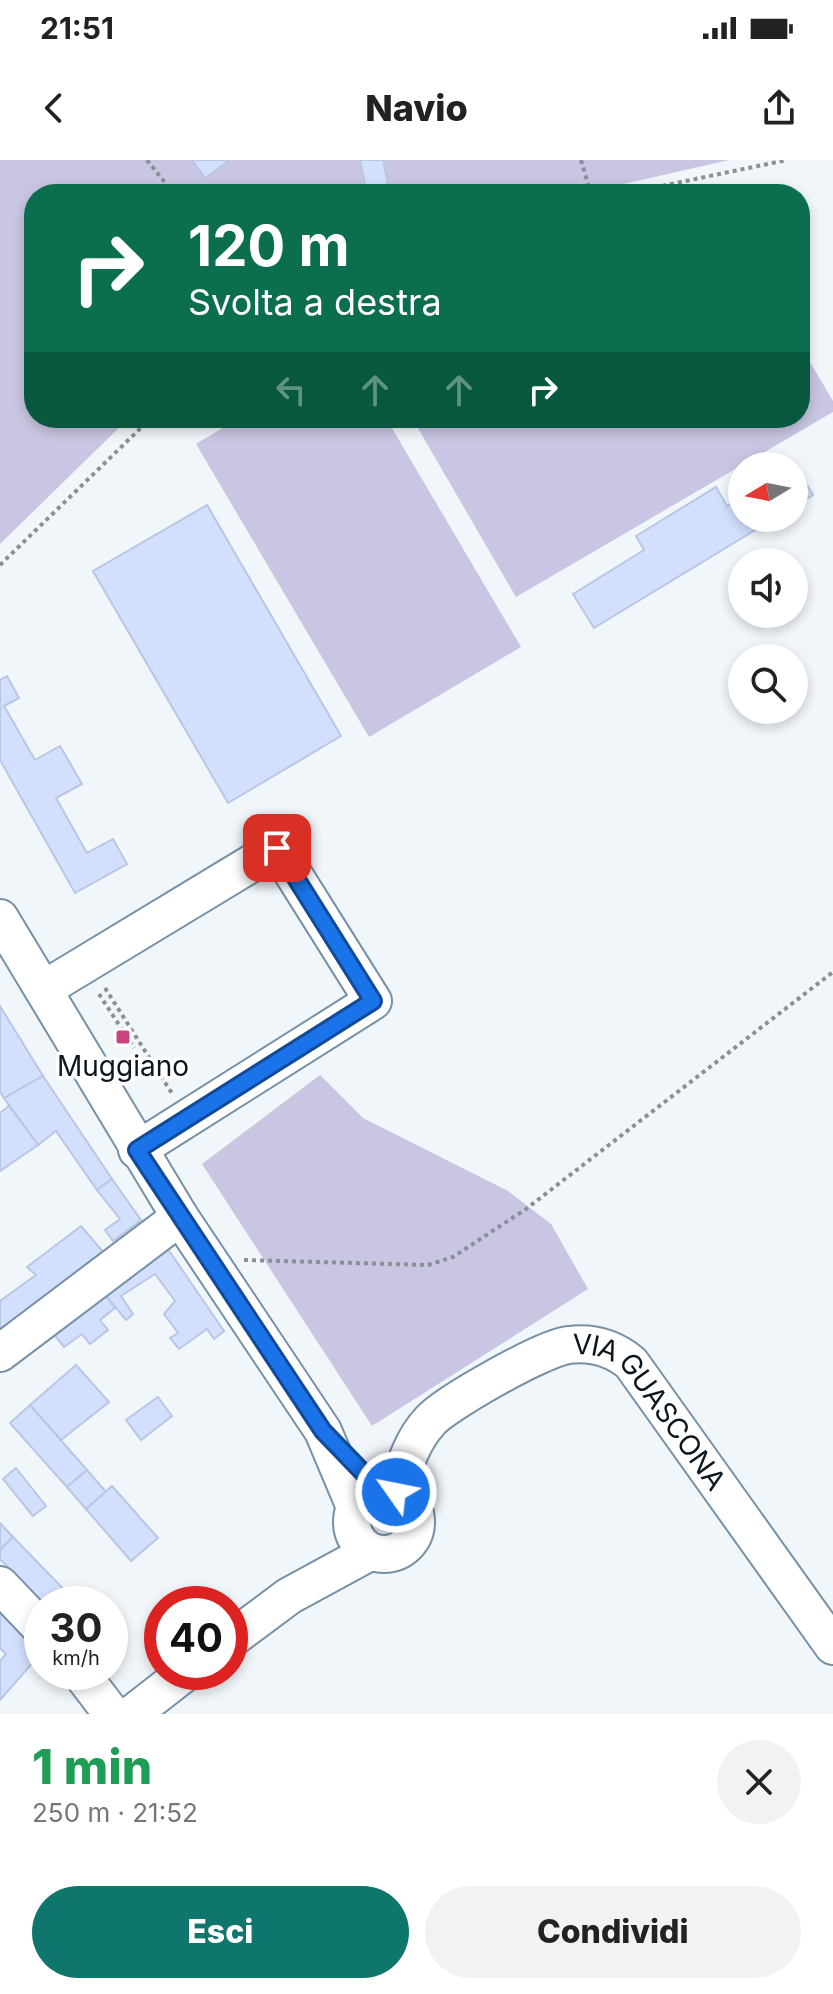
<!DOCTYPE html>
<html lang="it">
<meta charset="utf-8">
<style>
:root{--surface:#fff;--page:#f2f2f2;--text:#222;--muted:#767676;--accent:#0f766e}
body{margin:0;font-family:Inter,sans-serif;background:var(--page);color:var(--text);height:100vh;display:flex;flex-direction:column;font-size:30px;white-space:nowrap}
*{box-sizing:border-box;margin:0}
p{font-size:26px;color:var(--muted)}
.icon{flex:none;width:44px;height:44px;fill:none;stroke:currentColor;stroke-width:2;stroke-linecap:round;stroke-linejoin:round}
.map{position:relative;height:1554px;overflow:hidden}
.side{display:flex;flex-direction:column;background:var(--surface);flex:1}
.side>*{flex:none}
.hud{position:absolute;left:24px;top:24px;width:786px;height:244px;border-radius:32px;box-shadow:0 4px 12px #0003;background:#0b6e4f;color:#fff;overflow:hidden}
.needle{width:52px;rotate:260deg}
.tools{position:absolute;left:728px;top:292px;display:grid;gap:16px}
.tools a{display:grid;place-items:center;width:80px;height:80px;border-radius:50%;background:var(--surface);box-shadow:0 4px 12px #0003;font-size:40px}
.speed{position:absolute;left:24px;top:1426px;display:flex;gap:16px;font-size:40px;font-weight:700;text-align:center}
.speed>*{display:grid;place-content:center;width:104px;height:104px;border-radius:50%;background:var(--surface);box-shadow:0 4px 12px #0003;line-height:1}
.speed small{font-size:20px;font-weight:400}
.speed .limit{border:12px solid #d22;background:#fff;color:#111}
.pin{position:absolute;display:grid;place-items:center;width:68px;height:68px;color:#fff;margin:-34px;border-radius:16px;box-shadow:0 4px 12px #0006}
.me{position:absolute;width:88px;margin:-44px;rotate:303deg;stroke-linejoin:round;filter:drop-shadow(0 0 6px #0008)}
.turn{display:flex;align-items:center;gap:28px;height:168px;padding:0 32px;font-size:36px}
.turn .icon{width:104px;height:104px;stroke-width:2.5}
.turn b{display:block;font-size:56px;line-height:68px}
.lanes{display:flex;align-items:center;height:76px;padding:0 32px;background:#0003;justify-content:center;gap:40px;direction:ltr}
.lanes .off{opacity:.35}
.round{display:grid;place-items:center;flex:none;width:84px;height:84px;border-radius:42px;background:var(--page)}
.head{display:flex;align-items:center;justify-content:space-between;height:136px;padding:0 32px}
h1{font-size:48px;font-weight:800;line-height:60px;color:#1e9e55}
.primary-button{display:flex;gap:16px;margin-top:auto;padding:16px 32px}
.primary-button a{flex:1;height:92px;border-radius:48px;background:var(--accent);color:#fff;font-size:32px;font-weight:800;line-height:92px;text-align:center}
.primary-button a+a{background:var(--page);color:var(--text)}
.status{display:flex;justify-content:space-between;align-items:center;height:56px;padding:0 40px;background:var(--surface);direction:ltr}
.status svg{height:22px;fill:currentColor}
header{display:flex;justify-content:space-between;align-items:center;height:104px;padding:0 32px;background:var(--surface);font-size:36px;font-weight:800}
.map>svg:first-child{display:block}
.green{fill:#c8c6e2}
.building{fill:#d2e0fe;stroke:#b9c6e4;stroke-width:2}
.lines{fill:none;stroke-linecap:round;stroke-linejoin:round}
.minor-casing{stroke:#7690a6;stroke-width:40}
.path{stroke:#899197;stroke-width:4;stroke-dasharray:4 4;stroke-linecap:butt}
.minor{stroke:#fff;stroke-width:36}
.route-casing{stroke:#114b97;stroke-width:20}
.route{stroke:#1a73e8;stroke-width:14}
.poi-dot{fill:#ca4280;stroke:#fff;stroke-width:3}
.labels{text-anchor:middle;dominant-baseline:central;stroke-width:7;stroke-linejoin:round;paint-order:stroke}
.poi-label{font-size:28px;fill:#0b151d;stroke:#fff}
.street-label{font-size:28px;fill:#0b151d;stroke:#fff}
</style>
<div class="status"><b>21:51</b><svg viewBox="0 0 49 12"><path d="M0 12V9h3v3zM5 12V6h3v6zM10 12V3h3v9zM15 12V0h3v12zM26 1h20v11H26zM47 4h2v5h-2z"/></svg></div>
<header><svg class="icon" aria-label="back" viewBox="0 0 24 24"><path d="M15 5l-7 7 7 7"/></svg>Navio<svg class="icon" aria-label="share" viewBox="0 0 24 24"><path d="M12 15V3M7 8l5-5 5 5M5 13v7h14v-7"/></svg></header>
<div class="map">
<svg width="833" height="1554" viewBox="0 0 833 1554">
<rect width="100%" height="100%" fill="#f1f6fb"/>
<!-- green -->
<g class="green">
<path d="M 0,0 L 729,0 L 580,34 L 34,34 L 34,258 L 129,258 L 0,384 Z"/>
<path d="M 800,185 L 833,241 L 833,252 L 516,437 L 412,258 L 800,258 Z"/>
<path d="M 239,258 L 386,258 L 521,487 L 369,577 L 196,284 Z"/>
<path d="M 320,915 L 363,958 L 508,1031 L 551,1064 L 588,1129 L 372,1266 L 202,1004 Z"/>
</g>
<!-- building -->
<g class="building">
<path d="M 192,0 L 230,0 L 205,18 Z"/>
<path d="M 360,0 L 383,0 L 388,24 L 366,29 Z"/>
<path d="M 795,305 L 813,335 L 794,347 L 793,306 Z"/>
<path d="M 716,327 L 727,346 L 742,337 L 742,358 L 775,358 L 594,468 L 573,434 L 644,390 L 636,376 Z"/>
<path d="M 207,345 L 341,576 L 228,643 L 93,411 Z"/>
<path d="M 7,516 L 19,538 L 4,546 L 35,600 L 60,586 L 82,624 L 56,638 L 87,693 L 113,679 L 127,704 L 75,733 L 0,600 L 0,520 Z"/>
<path d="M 0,846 L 43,916 L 4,938 L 0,932 Z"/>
<path d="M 43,916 L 112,1019 L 97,1030 L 56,971 L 38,985 L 4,938 Z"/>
<path d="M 9,946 L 38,985 L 0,1011 L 0,953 Z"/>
<path d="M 112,1019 L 141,1060 L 113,1081 L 105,1070 L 120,1059 L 97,1030 Z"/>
<path d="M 81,1066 L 105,1094 L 0,1175 L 0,1141 L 36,1115 L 27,1107 Z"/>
<path d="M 163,1082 L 224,1171 L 214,1179 L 207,1169 L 179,1189 L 170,1178 L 178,1173 L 164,1154 L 175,1141 L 155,1114 L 121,1136 L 133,1154 L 126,1160 L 102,1131 Z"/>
<path d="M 102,1131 L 115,1148 L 100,1160 L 108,1170 L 90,1184 L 82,1174 L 64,1187 L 51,1171 Z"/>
<path d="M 76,1205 L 109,1242 L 61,1280 L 30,1245 Z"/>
<path d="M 158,1237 L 172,1256 L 141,1280 L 126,1260 Z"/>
<path d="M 30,1245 L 87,1310 L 67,1327 L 10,1263 Z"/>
<path d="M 16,1308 L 46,1346 L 33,1356 L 3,1319 Z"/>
<path d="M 87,1310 L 106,1332 L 86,1349 L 67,1327 Z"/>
<path d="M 112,1326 L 158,1378 L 131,1401 L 86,1349 Z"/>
<path d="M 0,1363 L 13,1377 L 0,1390 Z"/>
<path d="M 13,1377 L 78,1444 L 43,1444 L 0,1399 L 0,1390 Z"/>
<path d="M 0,1450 L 42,1492 L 0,1540 L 0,1501 L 6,1494 L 0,1488 Z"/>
</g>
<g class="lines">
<!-- minor casing -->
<g class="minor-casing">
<g id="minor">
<path d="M 0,758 L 180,1057 L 323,1271 L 355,1347"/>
<path d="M 44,829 L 277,688 L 373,841 L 137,990"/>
<path d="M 0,1193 L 180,1057"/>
<circle cx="384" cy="1362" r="32"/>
<path id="s1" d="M 396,1332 C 404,1307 412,1280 430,1261 C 446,1243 545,1187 569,1185 C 593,1182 613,1188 631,1203 L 833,1486"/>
<path d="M 0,1425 L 42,1469"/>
<path d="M 230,1480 L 289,1436 L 370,1392"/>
<path d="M 80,1512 L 112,1554"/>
<path d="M 132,1554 L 186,1512"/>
</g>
</g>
<!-- path -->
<g class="path">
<path d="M 147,0 L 174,34"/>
<path d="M 581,0 L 591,34"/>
<path d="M 623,34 L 787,0"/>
<path d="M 0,405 L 151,258"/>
<path d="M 105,828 L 173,935"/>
<path d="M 99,834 L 134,888"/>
<path d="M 244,1100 L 428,1105 L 453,1097 L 526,1049 L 833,812"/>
</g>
<!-- minor -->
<use href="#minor" class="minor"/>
</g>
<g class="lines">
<!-- route casing -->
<g class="route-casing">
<path id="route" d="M 277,688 L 373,841 L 137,990 L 323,1271 L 380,1330 L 396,1332"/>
</g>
<!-- route -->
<use href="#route" class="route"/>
</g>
<!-- markers -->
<rect class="poi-dot" x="115" y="869" width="16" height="16" rx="4"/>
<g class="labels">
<!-- poi labels -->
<g class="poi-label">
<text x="123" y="906">Muggiano</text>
</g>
<!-- street labels -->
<g class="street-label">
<text stroke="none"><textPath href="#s1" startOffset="350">VIA GUASCONA</textPath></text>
</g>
</g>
</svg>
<div class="tools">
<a><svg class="needle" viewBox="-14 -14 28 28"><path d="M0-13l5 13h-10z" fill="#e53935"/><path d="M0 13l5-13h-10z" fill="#767676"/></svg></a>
<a><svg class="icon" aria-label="sound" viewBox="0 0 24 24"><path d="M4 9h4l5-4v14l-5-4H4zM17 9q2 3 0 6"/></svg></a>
<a><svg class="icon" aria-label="search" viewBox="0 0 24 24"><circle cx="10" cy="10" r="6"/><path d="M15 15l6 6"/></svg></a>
</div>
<div class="speed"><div>30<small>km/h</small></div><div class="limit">40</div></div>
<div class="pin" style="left:277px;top:688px;background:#d93025"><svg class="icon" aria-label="arrive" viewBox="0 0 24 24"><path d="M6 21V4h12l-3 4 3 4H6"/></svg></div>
<svg class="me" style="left:396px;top:1332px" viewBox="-20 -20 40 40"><circle r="17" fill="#1a73e8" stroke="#fff" stroke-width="3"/><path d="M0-11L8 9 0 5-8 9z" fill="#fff"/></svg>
<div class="hud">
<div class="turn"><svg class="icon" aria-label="right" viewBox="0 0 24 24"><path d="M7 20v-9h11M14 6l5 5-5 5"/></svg><div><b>120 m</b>Svolta a destra</div></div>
<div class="lanes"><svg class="icon off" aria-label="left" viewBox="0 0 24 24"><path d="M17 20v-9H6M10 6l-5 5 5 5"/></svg><svg class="icon off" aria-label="ahead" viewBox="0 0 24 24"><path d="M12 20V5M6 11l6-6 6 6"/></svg><svg class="icon off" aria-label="ahead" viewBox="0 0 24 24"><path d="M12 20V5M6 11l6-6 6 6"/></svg><svg class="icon" aria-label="right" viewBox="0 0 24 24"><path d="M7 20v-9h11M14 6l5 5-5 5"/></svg></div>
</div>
</div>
<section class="side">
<div class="head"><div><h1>1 min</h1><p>250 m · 21:52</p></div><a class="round"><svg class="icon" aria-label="close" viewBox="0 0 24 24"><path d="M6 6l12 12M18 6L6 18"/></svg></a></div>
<div class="primary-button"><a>Esci</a><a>Condividi</a></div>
</section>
